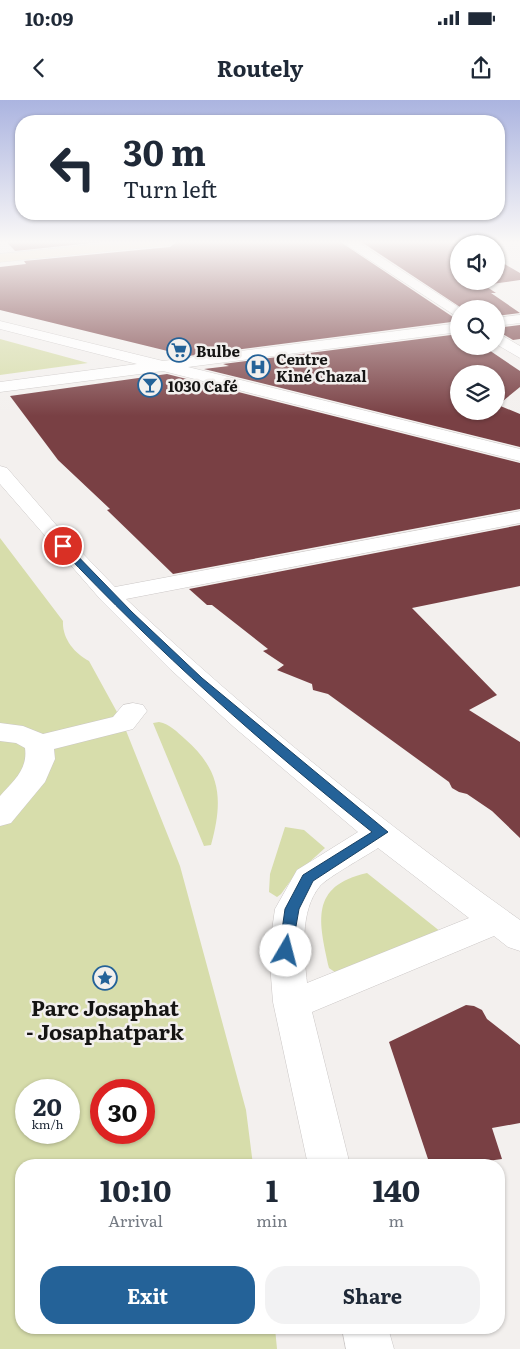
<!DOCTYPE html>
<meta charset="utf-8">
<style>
:root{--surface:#fff;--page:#f2f2f3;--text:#1f2937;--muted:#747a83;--accent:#246298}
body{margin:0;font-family:Literata,serif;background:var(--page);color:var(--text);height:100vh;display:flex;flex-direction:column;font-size:19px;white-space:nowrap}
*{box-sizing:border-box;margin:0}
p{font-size:16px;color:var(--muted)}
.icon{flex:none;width:28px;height:28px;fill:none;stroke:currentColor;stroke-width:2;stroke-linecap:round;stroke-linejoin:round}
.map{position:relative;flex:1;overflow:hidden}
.drawer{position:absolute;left:15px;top:1059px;width:490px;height:175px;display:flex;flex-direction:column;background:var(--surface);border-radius:20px;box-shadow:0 1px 4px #0004}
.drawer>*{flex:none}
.hud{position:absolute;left:15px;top:15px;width:490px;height:105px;border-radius:20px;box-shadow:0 1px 4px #0004;background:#fff;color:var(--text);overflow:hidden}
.controls{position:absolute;left:450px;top:135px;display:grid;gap:10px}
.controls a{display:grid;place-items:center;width:55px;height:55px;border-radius:50%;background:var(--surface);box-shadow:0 1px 4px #0004;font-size:25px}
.speed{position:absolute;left:15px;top:979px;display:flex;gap:10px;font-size:25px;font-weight:700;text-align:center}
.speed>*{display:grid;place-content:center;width:65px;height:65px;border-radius:50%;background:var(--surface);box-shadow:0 1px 4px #0004;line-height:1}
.speed small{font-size:12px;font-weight:400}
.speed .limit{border:8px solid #d22;background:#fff;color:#111}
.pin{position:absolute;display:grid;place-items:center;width:42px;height:42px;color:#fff;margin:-21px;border:2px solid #fff;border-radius:50%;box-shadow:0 1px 5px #0007}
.me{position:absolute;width:55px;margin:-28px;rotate:8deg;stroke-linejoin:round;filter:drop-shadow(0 0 4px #0008)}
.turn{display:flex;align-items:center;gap:18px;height:105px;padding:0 25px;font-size:22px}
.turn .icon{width:65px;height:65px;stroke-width:2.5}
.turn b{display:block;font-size:35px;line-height:42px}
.eta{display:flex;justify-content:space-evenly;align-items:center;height:85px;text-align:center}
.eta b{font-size:30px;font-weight:700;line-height:35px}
.action{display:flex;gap:10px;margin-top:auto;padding:10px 25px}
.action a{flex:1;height:58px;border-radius:20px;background:var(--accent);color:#fff;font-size:20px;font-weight:700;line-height:58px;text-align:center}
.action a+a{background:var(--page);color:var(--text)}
.status{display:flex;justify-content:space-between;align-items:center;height:35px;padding:0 25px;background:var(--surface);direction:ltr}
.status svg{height:14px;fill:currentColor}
header{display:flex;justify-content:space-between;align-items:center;height:65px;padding:0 25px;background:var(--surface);font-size:22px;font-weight:700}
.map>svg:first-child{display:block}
.green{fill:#d7ddab;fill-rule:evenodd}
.building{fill:#794044;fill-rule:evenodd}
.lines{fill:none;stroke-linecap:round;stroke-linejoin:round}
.street-casing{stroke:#cbc7c6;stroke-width:1}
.secondary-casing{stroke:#cbc7c6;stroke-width:1}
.street{fill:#fff;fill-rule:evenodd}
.secondary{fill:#efe0c1;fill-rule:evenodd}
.route{fill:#246298;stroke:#174063}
.labels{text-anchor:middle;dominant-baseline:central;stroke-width:5;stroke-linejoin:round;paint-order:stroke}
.far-poi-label{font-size:15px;font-weight:bold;fill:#151413;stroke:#f3f0ee;text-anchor:start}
.near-poi-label{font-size:21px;font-weight:bold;fill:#151413;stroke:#f3f0ee}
</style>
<div class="status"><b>10:09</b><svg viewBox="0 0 49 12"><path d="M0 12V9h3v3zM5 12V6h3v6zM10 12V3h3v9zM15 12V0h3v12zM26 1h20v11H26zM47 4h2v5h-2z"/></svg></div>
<header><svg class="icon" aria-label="back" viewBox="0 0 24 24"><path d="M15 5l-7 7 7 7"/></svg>Routely<svg class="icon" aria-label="share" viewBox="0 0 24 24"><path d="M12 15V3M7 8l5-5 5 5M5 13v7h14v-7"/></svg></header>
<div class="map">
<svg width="520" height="1249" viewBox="0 0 520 1249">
<rect width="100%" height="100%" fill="#f3f0ee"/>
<!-- green -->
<g class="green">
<path d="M 0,239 L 88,263 L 0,275 Z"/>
<path d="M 0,438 L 63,521 C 62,538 74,553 89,561 L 123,623 L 180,766 L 246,1010 L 253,1065 L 21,1065 L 21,1228 L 275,1228 L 277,1249 L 0,1249 ZM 26,990 L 69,990 L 69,1032 L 26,1032 ZM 101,990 L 144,990 L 144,1032 L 101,1032 Z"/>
<path d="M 159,622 C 170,624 177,632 185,639 C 222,671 223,701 211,745 L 204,746 L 153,623 Z"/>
<path d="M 285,727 L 304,730 L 325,748 L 294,776 L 281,794 L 277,797 L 269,792 L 270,774 Z"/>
<path d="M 367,773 L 441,832 L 339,875 L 329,868 C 319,822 309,786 367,773 Z"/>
</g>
<!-- building -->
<g class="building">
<path d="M 6,141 L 111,141 L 15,151 Z"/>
<path d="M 178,141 L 339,141 L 459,221 L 188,256 L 0,210 L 0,167 L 26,164 L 24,161 L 170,147 Z"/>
<path d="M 360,141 L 464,141 L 469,144 L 459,144 L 459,181 L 496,181 L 496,159 L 520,173 L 520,180 L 484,185 L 496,193 L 491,193 L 520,213 L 496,216 L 496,209 L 463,209 Z"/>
<path d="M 520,225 L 520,239 L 513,240 L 496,230 L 496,228 Z"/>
<path d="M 459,234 L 459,246 L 483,246 L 520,271 L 520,287 L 498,305 L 520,314 L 520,347 L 204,269 L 229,266 L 223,264 ZM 459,274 L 496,274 L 496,311 L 459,311 Z"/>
<path d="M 167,274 L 520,363 L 520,409 L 173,474 L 107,410 L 110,409 L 58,360 L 10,296 Z"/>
<path d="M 520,425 L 520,486 L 412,508 L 497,595 L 469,610 L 520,642 L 520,738 L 492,711 L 467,694 L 459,692 L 452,688 L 449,682 L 328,594 L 313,590 L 312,584 L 277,570 L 284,565 L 263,551 L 268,549 L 212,505 L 207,505 L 189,489 Z"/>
<path d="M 466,905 L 474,906 L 482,910 L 487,919 L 520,945 L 520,1023 L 492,1028 L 502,1059 L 458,1065 L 430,1065 L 389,942 Z"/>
</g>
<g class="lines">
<!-- street casing -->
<g class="street-casing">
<g id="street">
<path d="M 341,141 L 356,141 L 461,209 L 459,209 L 459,218 Z"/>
<path d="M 520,215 L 520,223 L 496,226 L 496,218 Z"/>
<path d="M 0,221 L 163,261 L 459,223 L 459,232 L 188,267 L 520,349 L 520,361 L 163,271 L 0,292 L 0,282 L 137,264 L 0,229 Z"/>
<path d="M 496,232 L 520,246 L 520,258 L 496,244 Z"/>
<path d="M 0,366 L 7,368 L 64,434 L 115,487 L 520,411 L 520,423 L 126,499 C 251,617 381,721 520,820 L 520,851 L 508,847 L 494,836 L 312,912 L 350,1065 L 308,1065 L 273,902 L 269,851 L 275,809 L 297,770 L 358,732 L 235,628 L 170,569 L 101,500 L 0,384 ZM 378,748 L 469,818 L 307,883 C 304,854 299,811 320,786 C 328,777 366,756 378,748 Z"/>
<path d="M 133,603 L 143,605 L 147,611 L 133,629 L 54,649 L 55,659 L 45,682 L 11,723 L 0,726 L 0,696 C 13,681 28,670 25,648 L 16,643 L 0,641 L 0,623 L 23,626 L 43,634 L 113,617 L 123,605 Z"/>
<path d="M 342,1228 L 388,1228 L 394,1249 L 346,1249 Z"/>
</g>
</g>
<!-- secondary casing -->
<g class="secondary-casing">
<path id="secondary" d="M 132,141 L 176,141 L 170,145 L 0,162 L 0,154 Z"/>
</g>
<!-- street -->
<use href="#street" class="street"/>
<!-- secondary -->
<use href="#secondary" class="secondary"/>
</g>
<!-- sky -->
<linearGradient id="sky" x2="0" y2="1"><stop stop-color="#abb4e0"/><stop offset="0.45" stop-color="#faf8f7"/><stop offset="1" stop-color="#faf8f7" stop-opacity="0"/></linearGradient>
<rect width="520" height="316" fill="url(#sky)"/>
<!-- route -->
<path class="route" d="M 60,444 L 66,444 L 132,512 L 202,578 L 388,732 L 313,781 L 299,809 L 291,855 L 281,855 L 279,851 L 285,809 L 303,775 L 372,732 C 261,643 158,552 60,448 Z"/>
<!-- icons -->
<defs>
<g id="supermarket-ring" transform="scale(1.25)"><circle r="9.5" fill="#f3f0ee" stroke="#246298" stroke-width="1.5"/><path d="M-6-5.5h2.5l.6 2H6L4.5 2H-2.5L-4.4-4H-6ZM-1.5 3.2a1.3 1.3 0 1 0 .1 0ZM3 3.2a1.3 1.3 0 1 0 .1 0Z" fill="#246298"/></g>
<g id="hospital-ring" transform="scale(1.25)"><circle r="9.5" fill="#f3f0ee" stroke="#246298" stroke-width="1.5"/><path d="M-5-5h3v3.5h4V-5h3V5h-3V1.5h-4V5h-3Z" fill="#246298"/></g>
<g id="bar-ring" transform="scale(1.25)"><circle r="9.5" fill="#f3f0ee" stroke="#246298" stroke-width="1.5"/><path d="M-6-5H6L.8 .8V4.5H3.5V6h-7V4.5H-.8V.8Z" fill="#246298"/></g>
<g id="sight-ring" transform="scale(1.25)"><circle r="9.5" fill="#f3f0ee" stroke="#246298" stroke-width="1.5"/><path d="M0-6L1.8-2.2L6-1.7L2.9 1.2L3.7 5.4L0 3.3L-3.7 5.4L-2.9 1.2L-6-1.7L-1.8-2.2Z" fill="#246298"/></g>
</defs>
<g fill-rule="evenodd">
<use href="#supermarket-ring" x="179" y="250"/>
<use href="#hospital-ring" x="258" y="267"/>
<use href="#bar-ring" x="150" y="285"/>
<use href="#sight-ring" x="105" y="878"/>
</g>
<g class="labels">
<!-- far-poi labels -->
<g class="far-poi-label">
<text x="196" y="250">Bulbe</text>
<text x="276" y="258">Centre<tspan x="276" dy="17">Kiné Chazal</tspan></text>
<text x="168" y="285">1030 Café</text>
</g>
<!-- near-poi labels -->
<g class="near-poi-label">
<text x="105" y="906">Parc Josaphat<tspan x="105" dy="24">- Josaphatpark</tspan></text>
</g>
</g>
</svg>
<div class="controls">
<a><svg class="icon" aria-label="sound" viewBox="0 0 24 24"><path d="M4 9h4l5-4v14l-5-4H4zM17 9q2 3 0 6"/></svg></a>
<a><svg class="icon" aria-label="search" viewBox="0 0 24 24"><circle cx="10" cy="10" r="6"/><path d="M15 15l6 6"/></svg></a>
<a><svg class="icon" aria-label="layers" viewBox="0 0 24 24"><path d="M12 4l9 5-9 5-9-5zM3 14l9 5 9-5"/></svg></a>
</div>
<div class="speed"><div>20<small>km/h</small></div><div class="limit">30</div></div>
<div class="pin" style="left:63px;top:446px;background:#d93025"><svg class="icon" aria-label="arrive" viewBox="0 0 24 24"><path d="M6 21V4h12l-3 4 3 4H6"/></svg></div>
<svg class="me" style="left:286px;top:851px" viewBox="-20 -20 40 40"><circle r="19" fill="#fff"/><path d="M0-13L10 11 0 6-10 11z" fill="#246298"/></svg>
<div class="hud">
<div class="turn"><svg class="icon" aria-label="left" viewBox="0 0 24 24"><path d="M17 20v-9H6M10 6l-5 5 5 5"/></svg><div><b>30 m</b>Turn left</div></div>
</div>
<section class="drawer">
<div class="eta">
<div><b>10:10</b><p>Arrival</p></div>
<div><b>1</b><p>min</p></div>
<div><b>140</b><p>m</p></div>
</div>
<div class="action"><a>Exit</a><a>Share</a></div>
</section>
</div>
